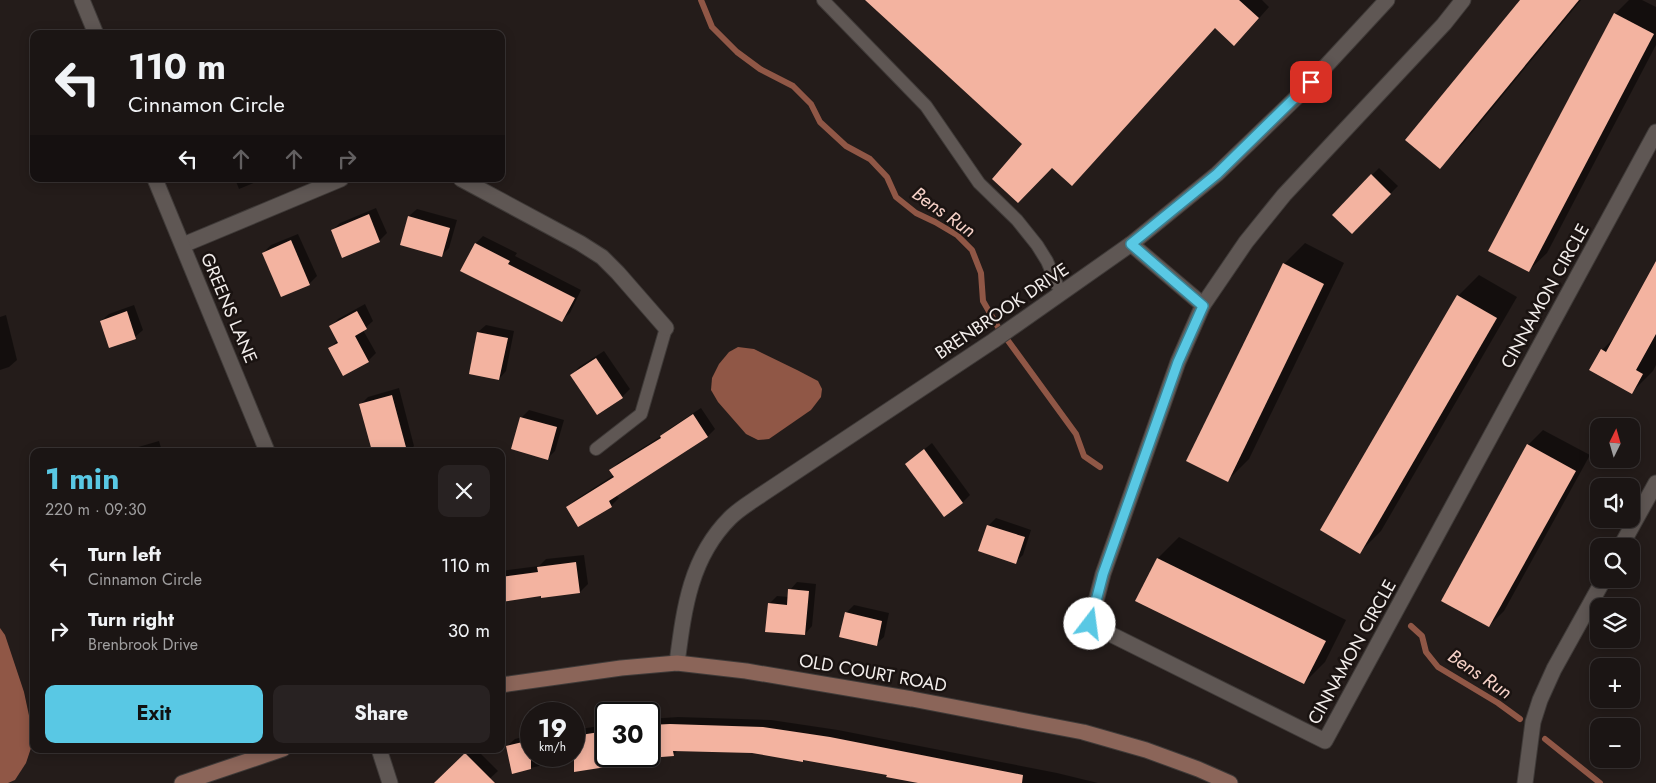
<!DOCTYPE html>
<meta charset="utf-8">
<style>
:root{--surface:#1b1514;--page:#282222;--text:#f1f3f6;--muted:#a09fa0;--line:#393434;--accent:#59c8e4}
body{margin:0;font-family:Jost,sans-serif;background:var(--page);color:var(--text);height:100vh;display:flex;flex-direction:column;font-size:19px;white-space:nowrap}
*{box-sizing:border-box;margin:0}
p{font-size:16px;color:var(--muted)}
.icon{flex:none;width:28px;height:28px;fill:none;stroke:currentColor;stroke-width:2;stroke-linecap:round;stroke-linejoin:round}
.map{position:relative;flex:1;overflow:hidden}
.sheet{position:absolute;left:30px;top:448px;width:475px;height:305px;display:flex;flex-direction:column;background:var(--surface);border-radius:10px;box-shadow:0 2px 12px #0003,0 0 0 1px var(--line)}
.sheet>*{flex:none}
.banner{position:absolute;left:30px;top:30px;width:475px;height:152px;border-radius:10px;box-shadow:0 2px 12px #0003,0 0 0 1px var(--line);background:#1b1514;color:var(--text);overflow:hidden}
.needle{width:32px;rotate:5deg}
.tools{position:absolute;left:1590px;top:418px;display:grid;gap:10px}
.tools a{display:grid;place-items:center;width:50px;height:50px;border-radius:10px;background:var(--surface);box-shadow:0 2px 12px #0003,0 0 0 1px var(--line);font-size:25px}
.speed{position:absolute;left:520px;top:702px;display:flex;gap:10px;font-size:25px;font-weight:700;text-align:center}
.speed>*{display:grid;place-content:center;width:65px;height:65px;border-radius:50%;background:var(--surface);box-shadow:0 2px 12px #0003,0 0 0 1px var(--line);line-height:1}
.speed small{font-size:12px;font-weight:400}
.speed .limit{border:2px solid #111;border-radius:8px;background:#fff;color:#111}
.pin{position:absolute;display:grid;place-items:center;width:42px;height:42px;color:#fff;margin:-21px;border-radius:10px;box-shadow:0 2px 8px #0006}
.me{position:absolute;width:55px;margin:-28px;rotate:15deg;stroke-linejoin:round;filter:drop-shadow(0 0 4px #0008)}
.turn{display:flex;align-items:center;gap:18px;height:105px;padding:0 15px;font-size:22px}
.turn .icon{width:65px;height:65px;stroke-width:2.5}
.turn b{display:block;font-size:35px;line-height:42px}
.lanes{display:flex;align-items:center;height:48px;padding:0 15px;background:#0003;justify-content:center;gap:25px;direction:ltr}
.lanes .off{opacity:.35}
.round{display:grid;place-items:center;flex:none;width:52px;height:52px;border-radius:10px;background:var(--page)}
.headline{display:flex;align-items:center;justify-content:space-between;height:85px;padding:0 15px}
h1{font-size:30px;font-weight:700;line-height:38px;color:var(--accent)}
.action{display:flex;gap:10px;margin-top:auto;padding:10px 15px}
.action a{flex:1;height:58px;border-radius:10px;background:var(--accent);color:#111;font-size:20px;font-weight:700;line-height:58px;text-align:center}
.action a+a{background:var(--page);color:var(--text)}
ul{padding:0;list-style:none}
li{display:flex;align-items:center;gap:15px;height:65px;padding:0 15px}
li div{flex:1}
li b{display:block;font-size:19px}
li em{font-style:normal}
.map>svg:first-child{display:block}
.water{fill:#905746}
.shadow{fill:#0007}
.lines{fill:none;stroke-linecap:round;stroke-linejoin:round}
.stream{stroke:#905746;stroke-width:6}
.building{fill:#f3b3a0}
.service-casing{stroke:#3f3a38;stroke-width:14}
.minor-casing{stroke:#3f3a38;stroke-width:17}
.tertiary-casing{stroke:#3f3a38;stroke-width:17}
.secondary-casing{stroke:#3f3a38;stroke-width:17}
.service{stroke:#5f5754;stroke-width:12}
.minor{stroke:#5f5754;stroke-width:15}
.tertiary{stroke:#5f5754;stroke-width:15}
.secondary{stroke:#8b6559;stroke-width:15}
.route-casing{stroke:#3a8294;stroke-width:12}
.route{stroke:#59c8e4;stroke-width:9}
.labels{text-anchor:middle;dominant-baseline:central;stroke-width:5;stroke-linejoin:round;paint-order:stroke}
.street-label{font-size:18px;fill:#f2edeb;stroke:#1a1311}
.water-label{font-size:19px;font-style:italic;fill:#f7d2c8;stroke:#1a1311}
</style>
<div class="map">
<svg width="1656" height="783" viewBox="0 0 1656 783">
<rect width="100%" height="100%" fill="#241c1a"/>
<!-- water -->
<g class="water">
<path d="M 738,347 L 754,349 L 797,370 L 818,381 L 822,389 L 821,397 L 811,410 L 769,439 L 758,440 L 746,434 L 718,402 L 711,390 L 712,378 L 719,364 L 729,352 Z"/>
<path d="M 0,628 L 5,635 L 24,692 L 34,739 L 26,763 L 15,780 L 8,783 L 0,783 Z"/>
</g>
<!-- shadow -->
<g class="shadow">
<path d="M 867,0 L 1262,0 L 1269,7 L 1245,34 L 1216,27 L 1023,144 Z"/>
<path d="M 1521,0 L 1581,0 L 1461,146 L 1440,167 Z"/>
<path d="M 1629,0 L 1642,0 L 1656,7 L 1656,45 L 1547,253 L 1528,271 L 1615,14 Z"/>
<path d="M 1379,168 L 1398,186 L 1352,232 L 1333,214 Z"/>
<path d="M 235,179 L 263,179 L 239,189 Z"/>
<path d="M 376,208 L 387,233 L 380,240 L 343,256 L 332,231 L 340,223 Z"/>
<path d="M 417,209 L 457,220 L 449,248 L 442,255 L 409,216 Z"/>
<path d="M 298,234 L 317,276 L 309,284 L 263,253 L 271,245 Z"/>
<path d="M 483,236 L 517,253 L 515,256 L 581,290 L 570,313 L 562,320 L 476,243 Z"/>
<path d="M 1305,243 L 1344,263 L 1249,459 L 1228,480 L 1284,264 Z"/>
<path d="M 1656,263 L 1656,365 L 1653,371 L 1632,392 L 1602,350 L 1617,335 Z"/>
<path d="M 1479,275 L 1517,297 L 1381,531 L 1360,552 L 1458,296 Z"/>
<path d="M 365,304 L 373,321 L 363,330 L 376,353 L 368,361 L 343,374 L 330,348 L 337,341 L 331,326 L 338,319 Z"/>
<path d="M 134,305 L 143,330 L 135,337 L 101,321 L 109,314 Z"/>
<path d="M 6,315 L 17,360 L 9,367 L 0,370 L 0,317 Z"/>
<path d="M 486,325 L 514,331 L 506,371 L 499,379 L 478,332 Z"/>
<path d="M 604,351 L 630,389 L 622,397 L 598,413 L 572,375 L 579,367 Z"/>
<path d="M 399,388 L 414,446 L 409,451 L 373,451 L 361,404 L 368,397 Z"/>
<path d="M 701,408 L 715,429 L 708,436 L 616,495 L 619,498 L 611,506 L 567,507 L 575,500 L 614,475 L 611,470 L 618,463 L 663,435 L 669,429 Z"/>
<path d="M 529,410 L 564,420 L 555,451 L 547,459 L 521,418 Z"/>
<path d="M 1543,430 L 1590,455 L 1504,611 L 1489,626 L 1442,600 L 1528,445 Z"/>
<path d="M 159,441 L 162,451 L 127,451 L 128,450 Z"/>
<path d="M 932,443 L 970,495 L 963,502 L 906,464 Z"/>
<path d="M 996,518 L 1031,530 L 1023,555 L 1015,562 L 988,526 Z"/>
<path d="M 1179,537 L 1346,620 L 1325,662 L 1304,683 L 1137,601 L 1158,558 Z"/>
<path d="M 584,555 L 588,584 L 580,592 L 542,597 L 542,595 L 501,601 L 501,571 L 539,566 L 546,559 Z"/>
<path d="M 797,582 L 816,584 L 812,626 L 805,634 L 769,604 L 777,596 L 789,597 L 790,590 Z"/>
<path d="M 854,605 L 889,613 L 884,637 L 876,644 L 846,613 Z"/>
<path d="M 678,717 L 771,720 L 838,730 L 1057,773 L 1098,783 L 924,783 L 888,774 L 804,759 L 803,760 L 752,752 L 678,750 L 673,755 L 621,758 L 615,764 L 576,770 L 574,758 L 513,772 L 507,746 L 515,739 L 531,735 L 531,756 L 574,756 L 574,730 L 606,725 L 606,756 L 649,756 L 649,719 Z"/>
<path d="M 471,749 L 476,749 L 498,771 L 485,783 L 440,783 L 438,781 Z"/>
</g>
<g class="lines">
<!-- stream -->
<g class="stream">
<path d="M 701,0 L 712,27 L 737,52 L 760,69 L 793,86 L 811,104 L 820,122 L 846,146 L 870,159 L 887,177 L 896,197 L 916,213 L 935,222 L 957,235 L 972,250 L 981,273 L 983,301 L 998,327 L 1076,434 L 1084,456 L 1100,467"/>
<path d="M 1411,626 L 1422,636 L 1426,652 L 1438,667 L 1498,703 L 1520,719"/>
<path d="M 1545,739 L 1600,783"/>
</g>
</g>
<!-- building -->
<g class="building">
<path d="M 865,0 L 1239,0 L 1259,18 L 1234,46 L 1215,28 L 1072,186 L 1052,168 L 1018,203 L 992,179 L 1022,144 Z"/>
<path d="M 1520,0 L 1579,0 L 1440,169 L 1405,140 Z"/>
<path d="M 1614,13 L 1654,34 L 1529,272 L 1488,251 Z"/>
<path d="M 1371,174 L 1391,194 L 1352,234 L 1332,215 Z"/>
<path d="M 369,214 L 380,242 L 342,258 L 331,230 Z"/>
<path d="M 408,216 L 450,228 L 442,257 L 400,245 Z"/>
<path d="M 291,240 L 310,285 L 281,297 L 262,253 Z"/>
<path d="M 475,243 L 510,261 L 508,264 L 575,298 L 562,322 L 460,271 Z"/>
<path d="M 1656,261 L 1656,334 L 1636,370 L 1643,374 L 1632,394 L 1589,370 L 1601,349 L 1606,352 Z"/>
<path d="M 1283,263 L 1324,284 L 1228,482 L 1186,461 Z"/>
<path d="M 1457,295 L 1497,318 L 1360,554 L 1320,530 Z"/>
<path d="M 127,311 L 136,339 L 109,348 L 100,321 Z"/>
<path d="M 357,311 L 367,329 L 355,336 L 369,362 L 343,376 L 328,348 L 338,343 L 329,326 Z"/>
<path d="M 477,332 L 508,338 L 499,380 L 469,374 Z"/>
<path d="M 596,358 L 623,398 L 597,415 L 570,375 Z"/>
<path d="M 392,395 L 407,451 L 372,451 L 359,404 Z"/>
<path d="M 693,414 L 708,437 L 609,501 L 612,507 L 578,527 L 566,507 L 614,477 L 609,470 L 661,438 L 660,436 Z"/>
<path d="M 520,417 L 557,427 L 548,460 L 511,449 Z"/>
<path d="M 1527,444 L 1576,471 L 1489,627 L 1441,601 Z"/>
<path d="M 924,449 L 963,503 L 944,517 L 905,464 Z"/>
<path d="M 987,525 L 1025,537 L 1016,564 L 978,551 Z"/>
<path d="M 1157,558 L 1326,641 L 1304,684 L 1135,601 Z"/>
<path d="M 576,562 L 580,593 L 541,598 L 541,596 L 501,602 L 501,577 L 538,572 L 537,567 Z"/>
<path d="M 788,589 L 809,591 L 805,635 L 765,632 L 768,603 L 787,605 Z"/>
<path d="M 845,612 L 882,621 L 877,646 L 839,637 Z"/>
<path d="M 670,724 L 763,727 L 830,737 L 1023,775 L 1022,783 L 918,783 L 886,777 L 887,775 L 803,760 L 803,762 L 752,753 L 673,751 L 674,756 L 649,758 L 649,725 Z"/>
<path d="M 606,731 L 606,767 L 574,772 L 574,736 Z"/>
<path d="M 531,740 L 531,769 L 512,774 L 506,746 Z"/>
<path d="M 465,753 L 495,783 L 434,783 Z"/>
</g>
<g class="lines">
<!-- service casing -->
<g class="service-casing">
<g id="service">
<path d="M 823,0 L 926,106 L 979,183 L 1017,220 L 1037,245 L 1047,261 L 1061,294"/>
<path d="M 596,449 L 641,414 L 666,328"/>
</g>
</g>
<!-- minor casing -->
<g class="minor-casing">
<g id="minor">
<path d="M 1463,0 L 1444,24 L 1284,195 L 1246,242 L 1203,305 L 1178,362 L 1103,574 L 1090,624 L 1325,741 L 1656,132"/>
<path d="M 461,179 L 580,243 L 602,257 L 618,273 L 666,328"/>
<path d="M 1131,244 L 1203,305"/>
<path d="M 183,245 L 341,179"/>
<path d="M 1621,546 L 1656,483"/>
<path d="M 379,749 L 390,783"/>
<path d="M 1525,783 L 1533,722 L 1540,700 L 1554,669 L 1604,579"/>
</g>
</g>
<!-- tertiary casing -->
<g class="tertiary-casing">
<g id="tertiary">
<path d="M 82,0 L 96,34"/>
<path d="M 155,179 L 267,451"/>
<path d="M 677,663 C 684,609 690,558 730,518 C 739,509 751,502 761,495 L 993,341 L 1131,244 L 1217,174 L 1299,95 L 1387,0"/>
</g>
</g>
<!-- secondary casing -->
<g class="secondary-casing">
<g id="secondary">
<path d="M 501,685 L 621,668 L 677,663 L 746,671 L 912,699 L 1083,732 L 1146,750 L 1198,769 L 1230,783"/>
<path d="M 182,783 L 283,749"/>
</g>
</g>
<!-- service -->
<use href="#service" class="service"/>
<!-- minor -->
<use href="#minor" class="minor"/>
<!-- tertiary -->
<use href="#tertiary" class="tertiary"/>
<!-- secondary -->
<use href="#secondary" class="secondary"/>
</g>
<g class="lines">
<!-- route casing -->
<g class="route-casing">
<path id="route" d="M 1090,624 L 1103,574 L 1172,379 L 1178,362 L 1203,306 L 1131,244 L 1217,174 L 1311,82"/>
</g>
<!-- route -->
<use href="#route" class="route"/>
</g>
<g class="labels">
<!-- street labels -->
<g class="street-label">
<text transform="translate(1545 296) rotate(-61)">CINNAMON CIRCLE</text>
<text transform="translate(229 308) rotate(67)">GREENS LANE</text>
<text transform="translate(1002 311) rotate(-34)">BRENBROOK DRIVE</text>
<text transform="translate(1352 652) rotate(-61)">CINNAMON CIRCLE</text>
<text transform="translate(873 673) rotate(10)">OLD COURT ROAD</text>
</g>
<!-- water labels -->
<g class="water-label">
<text transform="translate(944 212) rotate(35)">Bens Run</text>
<text transform="translate(1480 674) rotate(34)">Bens Run</text>
</g>
</g>
</svg>
<div class="tools">
<a><svg class="needle" viewBox="-14 -14 28 28"><path d="M0-13l5 13h-10z" fill="#e53935"/><path d="M0 13l5-13h-10z" fill="#a09fa0"/></svg></a>
<a><svg class="icon" aria-label="sound" viewBox="0 0 24 24"><path d="M4 9h4l5-4v14l-5-4H4zM17 9q2 3 0 6"/></svg></a>
<a><svg class="icon" aria-label="search" viewBox="0 0 24 24"><circle cx="10" cy="10" r="6"/><path d="M15 15l6 6"/></svg></a>
<a><svg class="icon" aria-label="layers" viewBox="0 0 24 24"><path d="M12 4l9 5-9 5-9-5zM3 14l9 5 9-5"/></svg></a>
<a>+</a>
<a>−</a>
</div>
<div class="speed"><div>19<small>km/h</small></div><div class="limit">30</div></div>
<div class="pin" style="left:1311px;top:82px;background:#d93025"><svg class="icon" aria-label="arrive" viewBox="0 0 24 24"><path d="M6 21V4h12l-3 4 3 4H6"/></svg></div>
<svg class="me" style="left:1090px;top:624px" viewBox="-20 -20 40 40"><circle r="19" fill="#fff"/><path d="M0-13L10 11 0 6-10 11z" fill="#59c8e4"/></svg>
<div class="banner">
<div class="turn"><svg class="icon" aria-label="left" viewBox="0 0 24 24"><path d="M17 20v-9H6M10 6l-5 5 5 5"/></svg><div><b>110 m</b>Cinnamon Circle</div></div>
<div class="lanes"><svg class="icon" aria-label="left" viewBox="0 0 24 24"><path d="M17 20v-9H6M10 6l-5 5 5 5"/></svg><svg class="icon off" aria-label="ahead" viewBox="0 0 24 24"><path d="M12 20V5M6 11l6-6 6 6"/></svg><svg class="icon off" aria-label="ahead" viewBox="0 0 24 24"><path d="M12 20V5M6 11l6-6 6 6"/></svg><svg class="icon off" aria-label="right" viewBox="0 0 24 24"><path d="M7 20v-9h11M14 6l5 5-5 5"/></svg></div>
</div>
<section class="sheet">
<div class="headline"><div><h1>1 min</h1><p>220 m · 09:30</p></div><a class="round"><svg class="icon" aria-label="close" viewBox="0 0 24 24"><path d="M6 6l12 12M18 6L6 18"/></svg></a></div>
<ul>
<li><svg class="icon" aria-label="left" viewBox="0 0 24 24"><path d="M17 20v-9H6M10 6l-5 5 5 5"/></svg><div><b>Turn left</b><p>Cinnamon Circle</p></div><em>110 m</em></li>
<li><svg class="icon" aria-label="right" viewBox="0 0 24 24"><path d="M7 20v-9h11M14 6l5 5-5 5"/></svg><div><b>Turn right</b><p>Brenbrook Drive</p></div><em>30 m</em></li>
</ul>
<div class="action"><a>Exit</a><a>Share</a></div>
</section>
</div>
